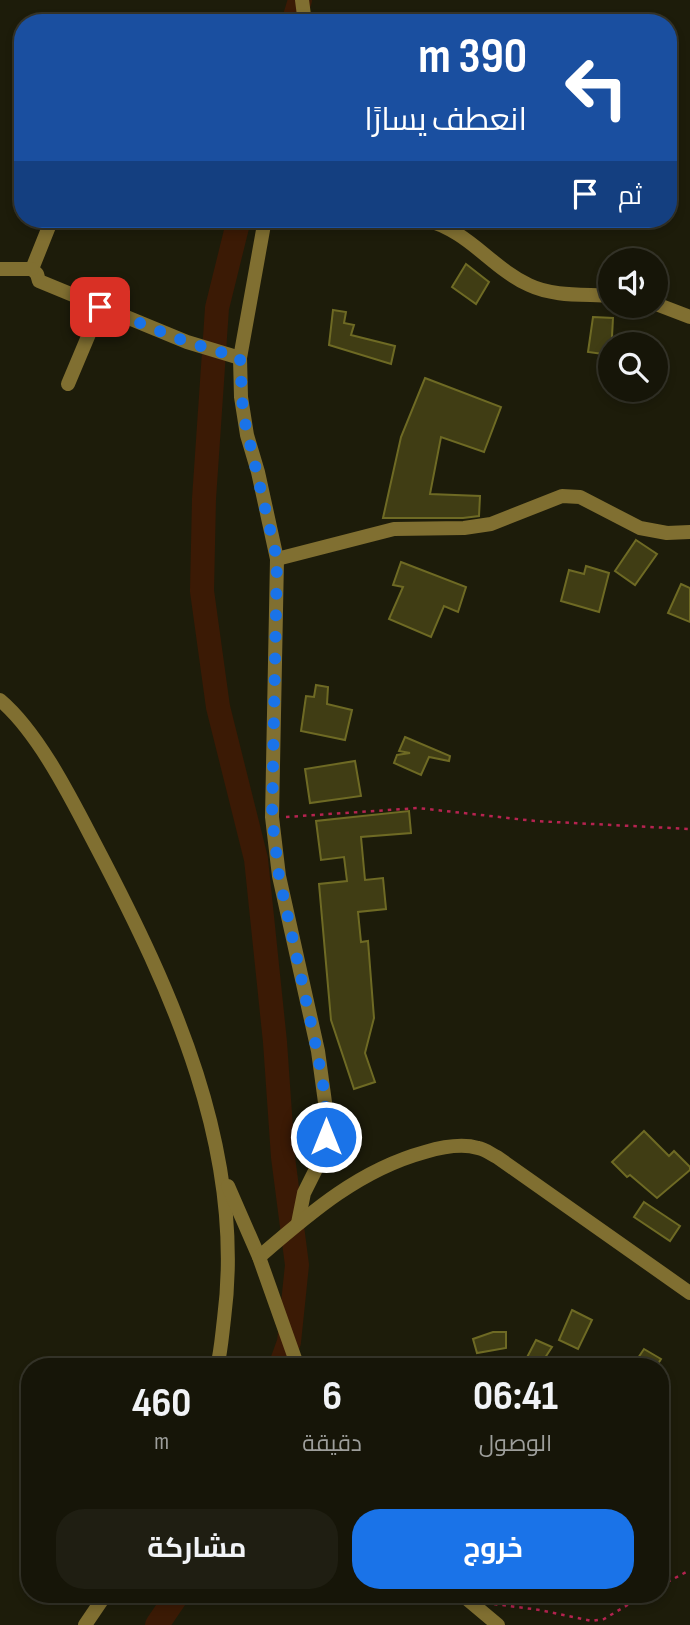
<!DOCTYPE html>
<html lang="ar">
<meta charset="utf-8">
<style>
:root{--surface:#161508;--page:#1f1e12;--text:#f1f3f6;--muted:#9e9f9c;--line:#353429;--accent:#1a73e8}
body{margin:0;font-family:"Sofia Sans Condensed",Cairo,sans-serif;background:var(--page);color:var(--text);direction:rtl;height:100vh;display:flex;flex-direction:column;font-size:26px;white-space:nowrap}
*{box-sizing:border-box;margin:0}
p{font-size:23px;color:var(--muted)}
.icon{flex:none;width:38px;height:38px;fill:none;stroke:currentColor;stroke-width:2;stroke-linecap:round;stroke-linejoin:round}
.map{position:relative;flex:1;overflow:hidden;direction:ltr}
.panel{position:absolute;left:21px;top:1358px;width:648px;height:245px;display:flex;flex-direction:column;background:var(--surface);border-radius:28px;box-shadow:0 4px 10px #0003,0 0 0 2px var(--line);direction:rtl}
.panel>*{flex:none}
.hud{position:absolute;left:14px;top:14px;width:663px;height:214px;border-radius:28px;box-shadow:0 4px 10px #0003,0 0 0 2px var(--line);direction:rtl;background:#1a4fa0;color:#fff;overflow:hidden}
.controls{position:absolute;left:598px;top:248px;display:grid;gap:14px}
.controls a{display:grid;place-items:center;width:70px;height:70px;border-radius:50%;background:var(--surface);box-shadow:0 4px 10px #0003,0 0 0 2px var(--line);font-size:35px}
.pin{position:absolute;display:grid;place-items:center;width:60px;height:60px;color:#fff;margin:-30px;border-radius:14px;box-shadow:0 4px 10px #0006}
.me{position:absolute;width:77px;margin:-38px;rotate:0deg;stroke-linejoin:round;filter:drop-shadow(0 0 5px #0008)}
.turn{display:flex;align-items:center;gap:24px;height:147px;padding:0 35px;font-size:32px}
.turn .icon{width:91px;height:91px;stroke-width:2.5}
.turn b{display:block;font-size:49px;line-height:60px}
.then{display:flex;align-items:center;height:66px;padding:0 35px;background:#0003;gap:14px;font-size:26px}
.eta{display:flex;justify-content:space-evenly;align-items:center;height:119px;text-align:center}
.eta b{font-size:42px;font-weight:700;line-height:49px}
.action{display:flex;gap:14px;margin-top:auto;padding:14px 35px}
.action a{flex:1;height:80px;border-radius:28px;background:var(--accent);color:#fff;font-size:28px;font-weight:700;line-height:80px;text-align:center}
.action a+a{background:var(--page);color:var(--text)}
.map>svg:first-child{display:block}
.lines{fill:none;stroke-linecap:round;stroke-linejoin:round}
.river{stroke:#3b1a05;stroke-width:24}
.building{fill:#403d14;stroke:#6e6a24;stroke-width:2}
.path{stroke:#b62350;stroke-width:2.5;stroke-dasharray:3.5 5;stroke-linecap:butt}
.minor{stroke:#806f31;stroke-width:14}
.route{stroke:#1a73e8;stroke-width:12;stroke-dasharray:0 21.6}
</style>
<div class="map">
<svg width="690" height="1625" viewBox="0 0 690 1625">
<rect width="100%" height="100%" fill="#1d1c0a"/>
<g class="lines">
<!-- river -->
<g class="river">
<path d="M 293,23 L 300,0"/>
<path d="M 239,219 L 217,308 L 204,499 L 202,591 L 218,707 L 256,859 L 275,1042 L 283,1157 L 297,1265 L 289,1342 L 280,1367"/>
<path d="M 157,1625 L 178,1594"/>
</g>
</g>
<!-- building -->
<g class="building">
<path d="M 466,264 L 489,282 L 476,304 L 452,287 Z"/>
<path d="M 333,310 L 346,312 L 344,323 L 354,325 L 351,335 L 395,346 L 391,364 L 329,345 Z"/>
<path d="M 593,317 L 613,318 L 611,355 L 588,352 Z"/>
<path d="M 425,378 L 501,407 L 484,452 L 441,437 L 430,494 L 480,496 L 479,516 L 463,518 L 383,518 L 401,437 Z"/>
<path d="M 636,540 L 657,554 L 635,585 L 615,571 Z"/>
<path d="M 401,562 L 466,587 L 458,612 L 444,606 L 431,637 L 389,619 L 403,587 L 393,585 Z"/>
<path d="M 586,566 L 609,573 L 599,612 L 561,601 L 569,570 L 584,574 Z"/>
<path d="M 681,584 L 690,588 L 690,622 L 668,613 Z"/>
<path d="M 316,685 L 328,687 L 327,704 L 352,710 L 345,740 L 301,731 L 306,696 L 314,697 Z"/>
<path d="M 405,737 L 450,756 L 449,761 L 429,757 L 421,775 L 394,763 L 397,755 L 410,753 L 399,751 Z"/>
<path d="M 355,761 L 361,796 L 310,803 L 305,769 Z"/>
<path d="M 409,811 L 411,833 L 361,837 L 365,880 L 383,878 L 386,909 L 358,912 L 361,942 L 368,941 L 374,1018 L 365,1053 L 375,1082 L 354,1089 L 331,1020 L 319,884 L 347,881 L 344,857 L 321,860 L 316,821 Z"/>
<path d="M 644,1131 L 669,1156 L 674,1151 L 690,1167 L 690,1170 L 657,1198 L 630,1175 L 627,1177 L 612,1162 Z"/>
<path d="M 644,1202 L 680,1226 L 670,1241 L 634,1217 Z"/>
<path d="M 572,1310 L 592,1320 L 578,1349 L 559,1340 Z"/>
<path d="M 493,1332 L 506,1332 L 506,1348 L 477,1353 L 473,1339 Z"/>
<path d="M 536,1340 L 552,1347 L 539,1367 L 522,1367 Z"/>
<path d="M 644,1349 L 661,1359 L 656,1367 L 632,1367 Z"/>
</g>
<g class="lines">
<!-- path -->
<g class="path">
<path d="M 286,817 L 418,808 L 535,821 L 690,829"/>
<path d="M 660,1586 L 690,1570"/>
<path d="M 494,1604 L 540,1610 L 592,1621 L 604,1619 L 646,1594"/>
</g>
<!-- minor -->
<g class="minor">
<path d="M 302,0 L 305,23"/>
<path d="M 52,219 L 32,269 L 37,274 L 39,281 L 187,342 L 240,358"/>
<path d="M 265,219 L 240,358 L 241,397 L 247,435 L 258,472 L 277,559 L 272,817 L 279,876 L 318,1051 L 327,1117 L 323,1155 L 304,1193 L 298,1223"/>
<path d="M 423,219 C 470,231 490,267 529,285 C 554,297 585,294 611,296"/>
<path d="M 0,269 L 32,269"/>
<path d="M 656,304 L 690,317"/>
<path d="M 68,384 L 100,308"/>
<path d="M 277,559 L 394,529 L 464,528 L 491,524 L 562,496 L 580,497 L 640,528 L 667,533 L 690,532"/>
<path d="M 0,700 C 39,733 72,800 96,846 C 172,991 246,1151 224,1319 C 222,1335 221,1351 217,1367"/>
<path d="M 228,1186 L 259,1257 L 298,1367"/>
<path d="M 259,1257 C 310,1213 359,1170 425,1152 C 442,1147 461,1143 478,1148 C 485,1149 491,1154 497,1157 L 690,1293"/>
<path d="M 461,1594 L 498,1625"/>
<path d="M 85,1625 L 106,1594"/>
</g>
</g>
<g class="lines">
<!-- route -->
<path class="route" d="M 100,307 L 187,342 L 240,358 L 243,414 L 277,559 L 272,817 L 279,876 L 317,1051 L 325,1096 L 326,1137"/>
</g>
</svg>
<div class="controls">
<a><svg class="icon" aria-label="sound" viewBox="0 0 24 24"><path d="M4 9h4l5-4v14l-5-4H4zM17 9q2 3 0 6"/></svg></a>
<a><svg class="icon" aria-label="search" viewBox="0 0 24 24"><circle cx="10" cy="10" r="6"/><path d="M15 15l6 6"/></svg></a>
</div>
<div class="pin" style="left:100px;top:307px;background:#d93025"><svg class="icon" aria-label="arrive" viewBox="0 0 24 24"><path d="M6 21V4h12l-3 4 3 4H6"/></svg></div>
<svg class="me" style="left:326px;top:1137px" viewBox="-20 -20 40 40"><circle r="17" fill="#1a73e8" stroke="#fff" stroke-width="3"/><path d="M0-11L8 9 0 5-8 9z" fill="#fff"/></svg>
<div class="hud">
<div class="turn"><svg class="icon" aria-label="left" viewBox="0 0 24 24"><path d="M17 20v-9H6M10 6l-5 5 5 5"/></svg><div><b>390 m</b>انعطف يسارًا</div></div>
<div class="then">ثم<svg class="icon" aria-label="arrive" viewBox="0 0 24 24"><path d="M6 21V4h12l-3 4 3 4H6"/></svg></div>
</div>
<section class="panel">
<div class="eta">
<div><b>06:41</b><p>الوصول</p></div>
<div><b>6</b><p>دقيقة</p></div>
<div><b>460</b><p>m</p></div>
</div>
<div class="action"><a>خروج</a><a>مشاركة</a></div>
</section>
</div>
